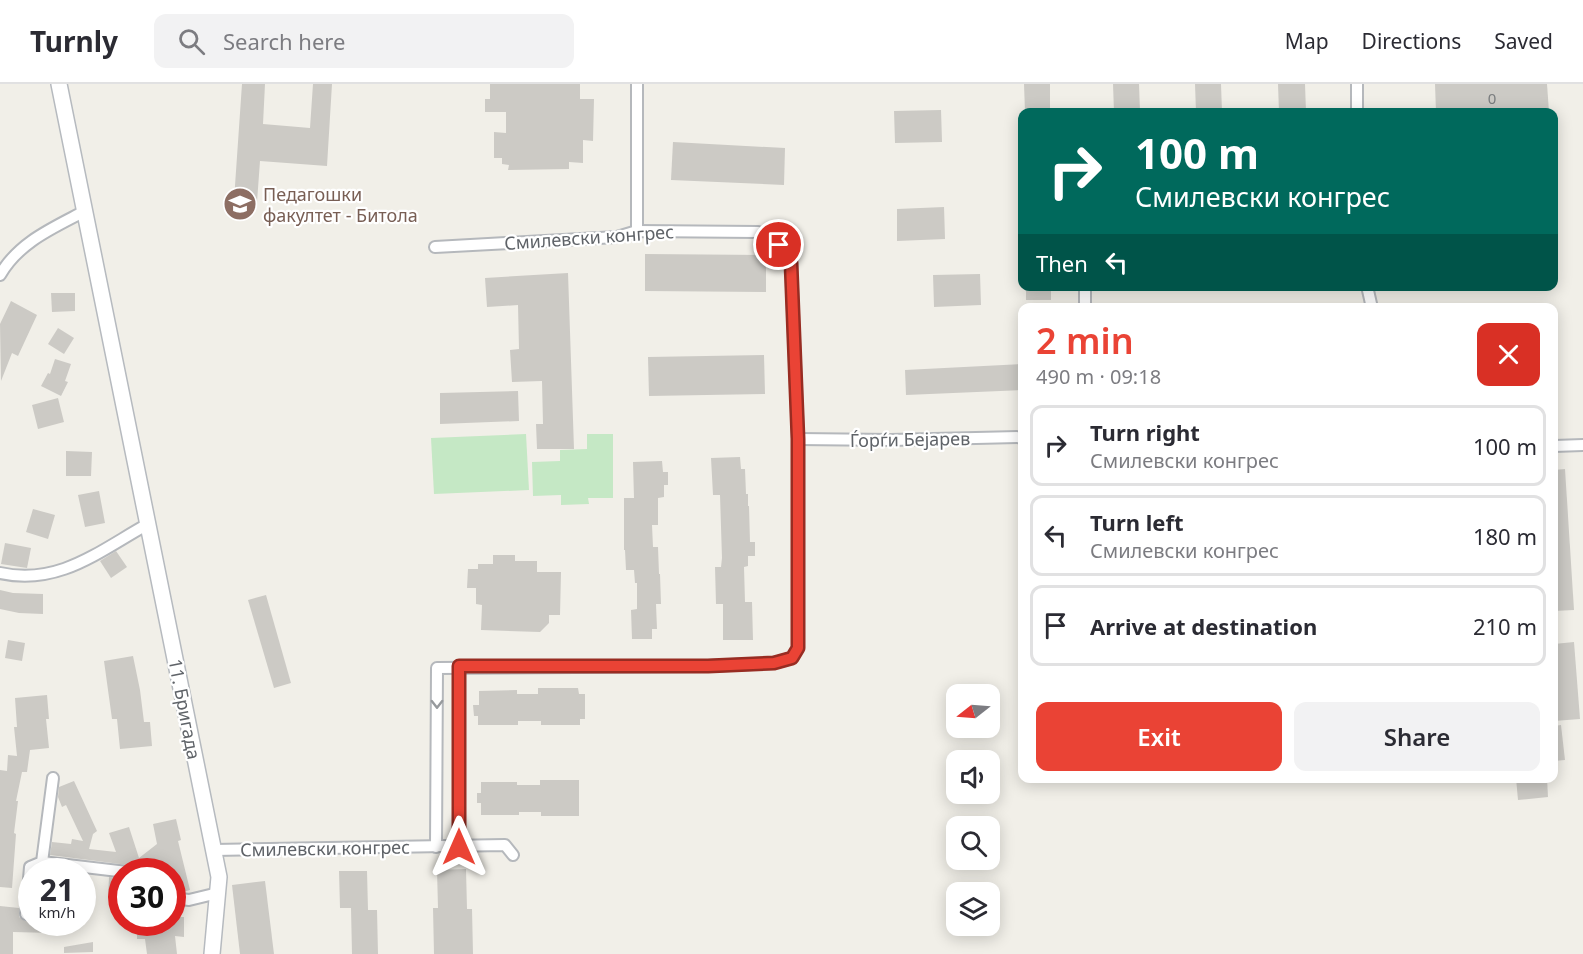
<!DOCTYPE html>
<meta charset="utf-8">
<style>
:root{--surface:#fff;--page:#f2f2f3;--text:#2b2b33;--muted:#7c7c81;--line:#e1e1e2;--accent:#ea4335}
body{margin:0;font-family:"Noto Sans",sans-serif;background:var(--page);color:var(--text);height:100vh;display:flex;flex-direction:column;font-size:22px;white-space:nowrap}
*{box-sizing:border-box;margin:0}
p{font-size:20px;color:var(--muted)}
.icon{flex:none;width:33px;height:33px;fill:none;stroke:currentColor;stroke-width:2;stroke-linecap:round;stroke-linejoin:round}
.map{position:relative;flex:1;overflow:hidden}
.sheet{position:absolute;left:1018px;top:219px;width:540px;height:480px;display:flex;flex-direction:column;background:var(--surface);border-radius:12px;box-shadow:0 3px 15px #0003}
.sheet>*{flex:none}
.top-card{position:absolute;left:1018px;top:24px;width:540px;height:183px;border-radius:12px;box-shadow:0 3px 15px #0003;background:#00695c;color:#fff;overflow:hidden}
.needle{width:39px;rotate:253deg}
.fabs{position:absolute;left:946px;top:600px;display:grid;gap:12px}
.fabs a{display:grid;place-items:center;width:54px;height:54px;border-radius:12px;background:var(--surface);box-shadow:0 3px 15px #0003;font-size:30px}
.speed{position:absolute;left:18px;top:774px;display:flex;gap:12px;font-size:30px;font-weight:700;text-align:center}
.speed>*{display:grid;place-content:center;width:78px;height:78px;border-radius:50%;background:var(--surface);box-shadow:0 3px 15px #0003;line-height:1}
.speed small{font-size:15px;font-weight:400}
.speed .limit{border:9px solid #d22;background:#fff;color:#111}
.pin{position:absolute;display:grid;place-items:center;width:51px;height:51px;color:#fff;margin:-26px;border:3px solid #fff;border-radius:50%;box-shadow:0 2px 6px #0007}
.me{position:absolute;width:66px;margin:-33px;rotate:0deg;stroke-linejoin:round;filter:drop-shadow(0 0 4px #0008)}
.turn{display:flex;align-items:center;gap:21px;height:126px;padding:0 18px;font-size:27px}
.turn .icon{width:78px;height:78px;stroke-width:2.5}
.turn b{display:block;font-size:42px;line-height:51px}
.then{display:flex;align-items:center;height:57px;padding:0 18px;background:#0003;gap:12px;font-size:22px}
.round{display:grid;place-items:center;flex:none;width:63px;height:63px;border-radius:12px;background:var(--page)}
.head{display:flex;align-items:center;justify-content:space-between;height:102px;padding:0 18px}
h1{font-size:36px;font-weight:600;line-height:45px;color:var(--accent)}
.cta{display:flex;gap:12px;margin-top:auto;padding:12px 18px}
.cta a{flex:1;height:69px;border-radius:12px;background:var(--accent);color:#fff;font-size:24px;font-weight:600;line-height:69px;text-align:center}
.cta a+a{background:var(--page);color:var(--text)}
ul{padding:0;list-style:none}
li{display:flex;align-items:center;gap:18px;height:81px;margin:0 12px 9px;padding:0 6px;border:3px solid var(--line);border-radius:12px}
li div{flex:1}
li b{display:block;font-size:22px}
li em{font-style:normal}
header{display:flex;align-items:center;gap:36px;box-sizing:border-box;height:84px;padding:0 30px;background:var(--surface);border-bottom:2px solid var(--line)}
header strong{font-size:28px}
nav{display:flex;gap:33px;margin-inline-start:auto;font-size:21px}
.search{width:420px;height:54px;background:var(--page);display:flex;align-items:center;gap:15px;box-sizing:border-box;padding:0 21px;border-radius:12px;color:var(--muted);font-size:22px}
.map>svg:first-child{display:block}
.green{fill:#c5e8c5}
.building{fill:#cccac5}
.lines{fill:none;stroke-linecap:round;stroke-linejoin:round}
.minor-casing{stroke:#b5b8bc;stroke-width:14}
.secondary-casing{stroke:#b6babf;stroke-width:18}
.minor{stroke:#fff;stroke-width:10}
.secondary{stroke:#fff;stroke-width:15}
.oneway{stroke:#979a9d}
.route-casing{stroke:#982c22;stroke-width:15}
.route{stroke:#ea4335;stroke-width:10}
.labels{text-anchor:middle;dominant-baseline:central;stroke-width:4.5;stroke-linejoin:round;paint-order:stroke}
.number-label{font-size:15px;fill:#7a7d7f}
.education-label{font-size:18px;fill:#785e54;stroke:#fff;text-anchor:start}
.street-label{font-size:18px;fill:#5f6368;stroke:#fff}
</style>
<header>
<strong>Turnly</strong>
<div class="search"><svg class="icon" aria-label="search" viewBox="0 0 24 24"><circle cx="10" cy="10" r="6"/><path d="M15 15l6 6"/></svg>Search here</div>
<nav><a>Map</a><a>Directions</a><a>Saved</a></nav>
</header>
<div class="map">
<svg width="1583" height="870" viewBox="0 0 1583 870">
<rect width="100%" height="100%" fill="#f1efe8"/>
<!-- green -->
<g class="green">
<path d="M 526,350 L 529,406 L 434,410 L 431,354 Z"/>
<path d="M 587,350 L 613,350 L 613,414 L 588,414 L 589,420 L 561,421 L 561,411 L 533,412 L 532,378 L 560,377 L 560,366 L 587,365 Z"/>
</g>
<!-- building -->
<g class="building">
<path d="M 242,0 L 265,0 L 263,40 L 310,44 L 313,0 L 332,0 L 327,82 L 260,77 L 257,118 L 234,116 Z"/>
<path d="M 490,0 L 580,0 L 580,15 L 594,15 L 593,57 L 583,56 L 583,79 L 569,78 L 569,85 L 508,86 L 509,81 L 502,80 L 502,74 L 494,74 L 494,48 L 506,49 L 506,28 L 485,28 L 485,15 L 490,15 Z"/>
<path d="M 1024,0 L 1050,0 L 1050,28 L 1025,28 Z"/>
<path d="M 1113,0 L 1139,0 L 1140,28 L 1114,28 Z"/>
<path d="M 1195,0 L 1221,0 L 1222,28 L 1196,28 Z"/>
<path d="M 1278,0 L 1305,0 L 1306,28 L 1279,28 Z"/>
<path d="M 1435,0 L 1547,0 L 1549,28 L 1436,28 Z"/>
<path d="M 941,26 L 942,58 L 895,59 L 894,27 Z"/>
<path d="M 673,58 L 785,64 L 784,101 L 671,96 Z"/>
<path d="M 944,123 L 945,155 L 897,157 L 897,125 Z"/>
<path d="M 645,170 L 766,171 L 766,208 L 645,207 Z"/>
<path d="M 568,189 L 574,365 L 537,365 L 536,340 L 543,340 L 542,297 L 512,298 L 510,266 L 519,265 L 518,221 L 487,223 L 485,194 Z"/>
<path d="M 980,190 L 981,221 L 934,223 L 933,191 Z"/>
<rect x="1026" y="202" width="25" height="14"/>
<path d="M 51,209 L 75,209 L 75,227 L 52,228 Z"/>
<path d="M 11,217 L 37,231 L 18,272 L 12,269 L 1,297 L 0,240 Z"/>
<path d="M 58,244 L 74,254 L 64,270 L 48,260 Z"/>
<path d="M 764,271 L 765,310 L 649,312 L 648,273 Z"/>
<path d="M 55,275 L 71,280 L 65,297 L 68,298 L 61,312 L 41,302 L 48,289 L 50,290 Z"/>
<path d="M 1023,280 L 1023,306 L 906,311 L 905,286 Z"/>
<path d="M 518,307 L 519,337 L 440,340 L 440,309 Z"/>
<path d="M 58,314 L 64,338 L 38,345 L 32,321 Z"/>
<path d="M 66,367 L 92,368 L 91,392 L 66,392 Z"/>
<path d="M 740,373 L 741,385 L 745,385 L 746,410 L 748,410 L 748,422 L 749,422 L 750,458 L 755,458 L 755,472 L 748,472 L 748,482 L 744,483 L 745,518 L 752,518 L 753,556 L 723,556 L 723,520 L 716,520 L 715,483 L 721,483 L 722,474 L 720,411 L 713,411 L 711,374 Z"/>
<path d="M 662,377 L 663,388 L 668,388 L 668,401 L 664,401 L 664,413 L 658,414 L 658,441 L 652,441 L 653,463 L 658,463 L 659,490 L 660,490 L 661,520 L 656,520 L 657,545 L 652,545 L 652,555 L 632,555 L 631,526 L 637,525 L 637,499 L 635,499 L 634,486 L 626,486 L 625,466 L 624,466 L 624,414 L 634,414 L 633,378 Z"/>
<path d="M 1565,385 L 1574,526 L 1554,527 L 1554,386 Z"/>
<path d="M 99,407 L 105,439 L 85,443 L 78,411 Z"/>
<path d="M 33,425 L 55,431 L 48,455 L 26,448 Z"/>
<path d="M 5,459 L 31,464 L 27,484 L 1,480 Z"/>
<path d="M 116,467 L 127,483 L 111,494 L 100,477 Z"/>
<path d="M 493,471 L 515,471 L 515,477 L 537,477 L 537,488 L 561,488 L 560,531 L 549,531 L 549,539 L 540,548 L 481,546 L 482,521 L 476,520 L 476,504 L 467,504 L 468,485 L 478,485 L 478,480 L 493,480 Z"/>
<path d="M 0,506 L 13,509 L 43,510 L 43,530 L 19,529 L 0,525 Z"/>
<path d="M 266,511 L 291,599 L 274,604 L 248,516 Z"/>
<path d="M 8,556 L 25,559 L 22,577 L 5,574 Z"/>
<path d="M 1574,558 L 1580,635 L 1554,637 L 1554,560 Z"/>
<path d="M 133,572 L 140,606 L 144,638 L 150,638 L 152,662 L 120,665 L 117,635 L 112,635 L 104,577 Z"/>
<path d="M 538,604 L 578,604 L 579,610 L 585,610 L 585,635 L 580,635 L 580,641 L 541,641 L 541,637 L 518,637 L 518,641 L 478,641 L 478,632 L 474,632 L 473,621 L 479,621 L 479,607 L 517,606 L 517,610 L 538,610 Z"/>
<path d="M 47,611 L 49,635 L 46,635 L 49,664 L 30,666 L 27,688 L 22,688 L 16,717 L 18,717 L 14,749 L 16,750 L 12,804 L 0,803 L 0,686 L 7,687 L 8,671 L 17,672 L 14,643 L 17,643 L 15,614 Z"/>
<path d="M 1561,641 L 1565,676 L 1554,677 L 1554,642 Z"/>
<path d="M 1516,694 L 1547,694 L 1548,713 L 1518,716 Z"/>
<path d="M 540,696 L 579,696 L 579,732 L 541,732 L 541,728 L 519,728 L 519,731 L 481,731 L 481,719 L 477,719 L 477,709 L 481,709 L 481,698 L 517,698 L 517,701 L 540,701 Z"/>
<path d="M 74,697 L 97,747 L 93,750 L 89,765 L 116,768 L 109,749 L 129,743 L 139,774 L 157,760 L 153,740 L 176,735 L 181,756 L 178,757 L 190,806 L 183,808 L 172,807 L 172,788 L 166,788 L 163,778 L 151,788 L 134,788 L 132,782 L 128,781 L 50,771 L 52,758 L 71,760 L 72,755 L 83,757 L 66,721 L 62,723 L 58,713 L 59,703 Z"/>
<path d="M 466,785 L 467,825 L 472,825 L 473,870 L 434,870 L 433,824 L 438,824 L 437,786 Z"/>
<path d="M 339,787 L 367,787 L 368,826 L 377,826 L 378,870 L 352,870 L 351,824 L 340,824 Z"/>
<path d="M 109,793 L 122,795 L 122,815 L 108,814 Z"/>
<path d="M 265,797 L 274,870 L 240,870 L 232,801 Z"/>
<path d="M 0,822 L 19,824 L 19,833 L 25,837 L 32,835 L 32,838 L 52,838 L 52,849 L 13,848 L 13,870 L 0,870 Z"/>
<path d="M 172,833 L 184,833 L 184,853 L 175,852 L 177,870 L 147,870 L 145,855 L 137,855 L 137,838 L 172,838 Z"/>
<path d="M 93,858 L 93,868 L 64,869 L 64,863 Z"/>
</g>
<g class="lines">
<!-- minor casing -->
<g class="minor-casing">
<g id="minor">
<path d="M 1357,0 L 1357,28"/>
<path d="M 637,147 L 637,0"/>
<path d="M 435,163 L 617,153 L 637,147 L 758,148 L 779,161 L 791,179 L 798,355 L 798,564 L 792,574 L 774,579 L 708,582 L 437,584 L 436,763"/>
<path d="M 0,191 C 19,158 53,144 85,127"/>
<path d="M 1367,202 L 1372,224"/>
<path d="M 1085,224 L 1085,202"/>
<path d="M 798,355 L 891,356 L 1023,353"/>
<path d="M 1554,362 L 1583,361"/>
<path d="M 0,489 C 59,502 99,467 148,440"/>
<path d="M 459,763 L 459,582"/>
<path d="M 214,766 L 505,761 L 513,771"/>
<path d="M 42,778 L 127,788"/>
<path d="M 172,814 L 189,816 L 218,809"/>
<path d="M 26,830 L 30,783 L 42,778 L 53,694"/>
</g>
</g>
<!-- secondary casing -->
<g class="secondary-casing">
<path id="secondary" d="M 59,0 L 219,793 L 212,870"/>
</g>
<!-- minor -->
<use href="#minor" class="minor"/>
<!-- secondary -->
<use href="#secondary" class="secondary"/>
</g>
<!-- one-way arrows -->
<defs><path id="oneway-chevron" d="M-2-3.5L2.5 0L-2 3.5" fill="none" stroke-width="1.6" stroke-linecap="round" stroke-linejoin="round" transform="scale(1.5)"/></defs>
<use class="oneway" href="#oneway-chevron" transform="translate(437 620) rotate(90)"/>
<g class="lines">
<!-- route casing -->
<g class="route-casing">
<path id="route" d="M 459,763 L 459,582 L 708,582 L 774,579 L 792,574 L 798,564 L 798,355 L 791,179 L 779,161"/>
</g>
<!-- route -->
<use href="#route" class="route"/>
</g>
<!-- icons -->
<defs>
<g id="university-disc" transform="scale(1.725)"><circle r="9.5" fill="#8d6e63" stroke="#fff"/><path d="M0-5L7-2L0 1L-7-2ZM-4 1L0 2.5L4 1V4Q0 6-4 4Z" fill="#fff"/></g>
</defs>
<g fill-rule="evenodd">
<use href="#university-disc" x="240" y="120"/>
</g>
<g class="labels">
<!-- number labels -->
<g class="number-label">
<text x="1492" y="14">0</text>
</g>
<!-- education labels -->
<g class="education-label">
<text x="263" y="110">Педагошки<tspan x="263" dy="21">факултет - Битола</tspan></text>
</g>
<!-- street labels -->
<g class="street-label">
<text transform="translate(589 153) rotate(-4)">Смилевски конгрес</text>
<text transform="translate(910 355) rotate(-1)">Ѓорѓи Бејарев</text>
<text transform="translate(185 625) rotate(79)">11. Бригада</text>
<text transform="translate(325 764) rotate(-1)">Смилевски конгрес</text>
</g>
</g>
</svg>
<div class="fabs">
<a><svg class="needle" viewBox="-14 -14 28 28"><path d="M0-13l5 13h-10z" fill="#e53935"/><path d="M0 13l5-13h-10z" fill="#7c7c81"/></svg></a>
<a><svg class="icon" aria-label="sound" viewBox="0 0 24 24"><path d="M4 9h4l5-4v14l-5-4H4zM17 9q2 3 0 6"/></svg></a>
<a><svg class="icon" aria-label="search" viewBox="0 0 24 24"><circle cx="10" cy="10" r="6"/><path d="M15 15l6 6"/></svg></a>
<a><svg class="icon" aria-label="layers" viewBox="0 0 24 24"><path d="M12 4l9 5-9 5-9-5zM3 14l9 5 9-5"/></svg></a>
</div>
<div class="speed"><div>21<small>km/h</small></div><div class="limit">30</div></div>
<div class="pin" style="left:779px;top:161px;background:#d93025"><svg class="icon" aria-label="arrive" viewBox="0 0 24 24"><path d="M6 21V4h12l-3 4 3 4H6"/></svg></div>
<svg class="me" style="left:459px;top:763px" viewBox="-20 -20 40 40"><path d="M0-17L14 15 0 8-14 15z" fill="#ea4335" stroke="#fff" stroke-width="4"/></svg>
<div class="top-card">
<div class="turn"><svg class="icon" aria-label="right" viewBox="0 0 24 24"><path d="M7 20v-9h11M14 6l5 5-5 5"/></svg><div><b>100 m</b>Смилевски конгрес</div></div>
<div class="then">Then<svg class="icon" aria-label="left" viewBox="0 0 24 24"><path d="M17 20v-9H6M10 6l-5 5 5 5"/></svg></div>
</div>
<section class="sheet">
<div class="head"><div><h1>2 min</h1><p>490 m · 09:18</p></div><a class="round" style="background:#d93025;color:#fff"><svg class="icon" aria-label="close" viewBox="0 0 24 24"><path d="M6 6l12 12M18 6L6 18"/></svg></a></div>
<ul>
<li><svg class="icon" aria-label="right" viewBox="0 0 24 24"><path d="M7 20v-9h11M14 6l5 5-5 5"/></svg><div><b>Turn right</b><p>Смилевски конгрес</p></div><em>100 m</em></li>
<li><svg class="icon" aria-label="left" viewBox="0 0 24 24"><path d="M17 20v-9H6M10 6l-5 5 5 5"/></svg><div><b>Turn left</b><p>Смилевски конгрес</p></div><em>180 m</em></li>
<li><svg class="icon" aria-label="arrive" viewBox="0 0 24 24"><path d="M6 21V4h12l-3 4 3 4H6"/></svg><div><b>Arrive at destination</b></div><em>210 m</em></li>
</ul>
<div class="cta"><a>Exit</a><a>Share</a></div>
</section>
</div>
